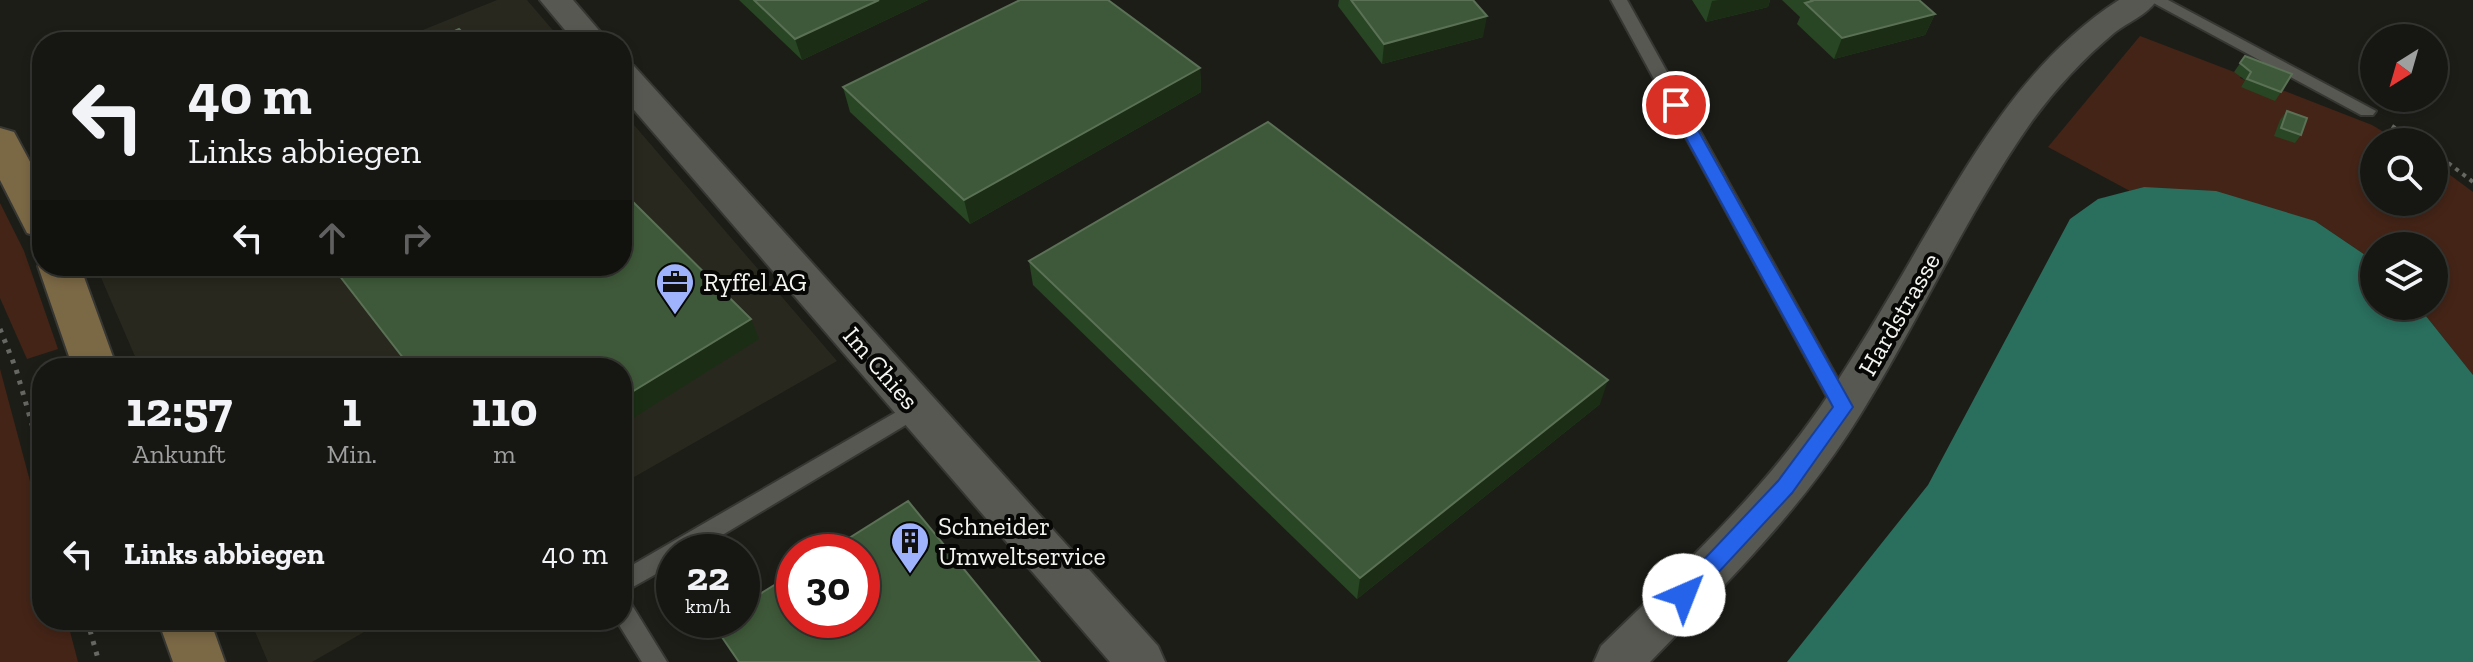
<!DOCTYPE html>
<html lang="de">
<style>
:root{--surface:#161612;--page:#232320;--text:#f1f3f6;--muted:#9e9f9f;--line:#353532}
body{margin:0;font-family:"Zilla Slab",serif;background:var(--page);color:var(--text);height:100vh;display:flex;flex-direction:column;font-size:30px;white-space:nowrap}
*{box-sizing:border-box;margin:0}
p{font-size:26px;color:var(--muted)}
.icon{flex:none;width:44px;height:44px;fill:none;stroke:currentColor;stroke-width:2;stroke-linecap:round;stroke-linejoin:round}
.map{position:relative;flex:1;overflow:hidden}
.details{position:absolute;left:32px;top:358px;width:600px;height:272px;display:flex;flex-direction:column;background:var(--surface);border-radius:32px;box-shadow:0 4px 12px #0003,0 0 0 2px var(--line)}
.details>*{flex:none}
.banner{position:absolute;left:32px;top:32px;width:600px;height:244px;border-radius:32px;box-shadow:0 4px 12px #0003,0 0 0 2px var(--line);background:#161612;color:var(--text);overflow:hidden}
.needle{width:52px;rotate:217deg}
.fabs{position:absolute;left:2360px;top:24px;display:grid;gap:16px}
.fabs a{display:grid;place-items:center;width:88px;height:88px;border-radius:50%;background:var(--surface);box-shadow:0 4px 12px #0003,0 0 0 2px var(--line);font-size:40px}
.speed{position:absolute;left:656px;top:534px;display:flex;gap:16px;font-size:40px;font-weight:700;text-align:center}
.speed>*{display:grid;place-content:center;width:104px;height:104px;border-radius:50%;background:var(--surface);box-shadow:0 4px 12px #0003,0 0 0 2px var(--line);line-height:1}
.speed small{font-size:20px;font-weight:400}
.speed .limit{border:12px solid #d22;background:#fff;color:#111}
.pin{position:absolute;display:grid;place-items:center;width:68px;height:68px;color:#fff;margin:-34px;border:4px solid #fff;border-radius:50%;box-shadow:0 2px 8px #0007}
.me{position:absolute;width:88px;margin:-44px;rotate:44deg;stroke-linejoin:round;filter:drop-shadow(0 0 6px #0008)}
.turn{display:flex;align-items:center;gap:28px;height:168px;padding:0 24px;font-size:36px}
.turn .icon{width:104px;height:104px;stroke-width:2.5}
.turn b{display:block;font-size:56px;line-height:68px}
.lanes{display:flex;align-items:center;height:76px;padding:0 24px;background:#0003;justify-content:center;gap:40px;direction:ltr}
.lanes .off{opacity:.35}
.eta{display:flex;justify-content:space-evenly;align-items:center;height:136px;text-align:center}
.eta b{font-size:48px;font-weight:700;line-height:56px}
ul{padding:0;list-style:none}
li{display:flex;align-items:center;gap:24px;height:120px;padding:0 24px}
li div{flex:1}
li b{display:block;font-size:30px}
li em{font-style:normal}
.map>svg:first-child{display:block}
.built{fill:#28281e}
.green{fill:#442417}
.water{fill:#2a6e5d}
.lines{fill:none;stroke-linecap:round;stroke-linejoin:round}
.service-casing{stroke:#363633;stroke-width:4}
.minor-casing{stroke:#363633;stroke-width:4}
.secondary-casing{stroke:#363633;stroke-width:4}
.path-far1{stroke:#676763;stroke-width:4;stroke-dasharray:4 5;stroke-linecap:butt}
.path{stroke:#676763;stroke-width:5;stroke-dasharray:4 7;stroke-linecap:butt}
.service{fill:#585853;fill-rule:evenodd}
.minor{fill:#585853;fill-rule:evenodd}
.secondary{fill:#7b6845;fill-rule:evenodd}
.wall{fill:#284623}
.shaded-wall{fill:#1b2e15}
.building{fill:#3e5939;stroke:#5b7156;stroke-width:2}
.route{fill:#2563eb;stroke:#184099;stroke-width:2}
.labels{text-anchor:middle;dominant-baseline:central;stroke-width:8;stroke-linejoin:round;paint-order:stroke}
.poi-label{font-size:26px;fill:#f4f4f1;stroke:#070706;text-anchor:start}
.street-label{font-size:26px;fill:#f4f4f1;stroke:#070706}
</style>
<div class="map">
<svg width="2473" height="662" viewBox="0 0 2473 662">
<rect width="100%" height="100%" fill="#1d1d18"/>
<!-- built -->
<g class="built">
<path d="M 497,0 L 527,0 L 563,42 L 393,42 Z"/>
<path d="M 622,111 L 837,361 L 622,484 L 622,368 L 140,368 L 96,266 L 622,266 Z"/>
<path d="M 250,620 L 385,620 L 312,662 L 268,662 Z"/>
</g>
<!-- green -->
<g class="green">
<path d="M 2140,36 L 2242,75 L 2240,78 L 2245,80 L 2241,87 L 2282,90 L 2372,125 L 2400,142 L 2374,142 L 2374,202 L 2434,202 L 2434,163 L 2473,192 L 2473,375 L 2418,306 L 2434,306 L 2434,246 L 2374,246 L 2374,261 L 2315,221 L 2144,187 L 2130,191 L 2048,147 Z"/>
<path d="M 0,203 L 24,251 L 58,349 L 27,359 L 0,298 Z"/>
<path d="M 0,369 L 42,526 L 42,620 L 67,620 L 78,662 L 0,662 Z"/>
</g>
<!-- water -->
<path class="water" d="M 2144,187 L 2216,191 L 2315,221 L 2374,261 L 2374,306 L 2418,306 L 2473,375 L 2473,662 L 1787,662 L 1928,485 L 2070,219 L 2098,199 Z"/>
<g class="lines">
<!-- service casing -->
<g class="service-casing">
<g id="service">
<path d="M 1611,0 L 1627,0 L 1850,401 L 1853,407 L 1850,413 L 1843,415 L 1836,413 Z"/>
<path d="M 2148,0 L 2168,0 L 2376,111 L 2373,115 L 2361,115 Z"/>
<path d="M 917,400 L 924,402 L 927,408 L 924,414 L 694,552 L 674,552 L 674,564 L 622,593 L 622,571 Z"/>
<path d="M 622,599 L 630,602 L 667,662 L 642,662 L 616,620 L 622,620 Z"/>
</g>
</g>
<!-- minor casing -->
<g class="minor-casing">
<g id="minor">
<path d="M 540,0 L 573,0 L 609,42 L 575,42 Z"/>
<path d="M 2119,0 L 2157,0 C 2147,15 2128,22 2114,33 C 2083,59 2056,88 2032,121 C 1962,220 1914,333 1848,434 C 1792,519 1721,589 1650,662 L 1594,662 L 1601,646 C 1679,570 1759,496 1821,406 C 1856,354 1888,300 1919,246 C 1974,153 2026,60 2119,0 Z"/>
<path d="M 622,63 L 634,66 L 1158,646 L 1165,662 L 1110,662 L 622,96 Z"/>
</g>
</g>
<!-- secondary casing -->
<g class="secondary-casing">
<g id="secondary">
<path d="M 0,128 L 14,132 L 42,184 L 42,238 L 27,233 L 0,180 Z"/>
<path d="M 42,259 L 42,266 L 80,266 L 117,368 L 73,368 L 38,266 Z"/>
<path d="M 158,620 L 210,620 L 225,662 L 173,662 Z"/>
</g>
</g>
<!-- path-far1 -->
<g class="path-far1">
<path d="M 2392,126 L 2417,142"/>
<path d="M 2434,152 L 2473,182"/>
</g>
<!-- path -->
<g class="path">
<path d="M 0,329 L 16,369 L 42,459"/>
<path d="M 87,620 L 99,662"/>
</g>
<!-- service -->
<use href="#service" class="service"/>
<!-- minor -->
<use href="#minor" class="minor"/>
<!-- secondary -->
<use href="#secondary" class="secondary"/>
</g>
<!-- wall -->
<g class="wall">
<path d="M 739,0 L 928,0 L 802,60 Z"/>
<path d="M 1339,0 L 1473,0 L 1483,37 L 1382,64 L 1338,6 Z"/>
<path d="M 1692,0 L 1772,0 L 1770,0 L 1768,7 L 1706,22 Z"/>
<path d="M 1782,0 L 1919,0 L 1935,14 L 1925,35 L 1834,59 L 1797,24 L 1800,17 Z"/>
<path d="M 2245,56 L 2281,92 L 2275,101 L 2241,87 L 2245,80 L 2234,72 Z"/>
<path d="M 1200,68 L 1201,92 L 970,224 L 850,112 L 843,87 Z"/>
<path d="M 2287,111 L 2301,135 L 2295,143 L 2274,136 L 2280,120 Z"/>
<path d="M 1029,261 L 1600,404 L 1357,599 L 1033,285 Z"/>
</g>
<!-- shaded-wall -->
<g class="shaded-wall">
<path d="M 879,0 L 928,0 L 802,60 L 795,39 Z"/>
<path d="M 1718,0 L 1772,0 L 1770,0 L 1768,7 L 1706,22 L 1712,1 Z"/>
<path d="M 1935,14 L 1925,35 L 1834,59 L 1842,38 Z"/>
<path d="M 1487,16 L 1483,37 L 1382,64 L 1384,44 Z"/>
<path d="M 1200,68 L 1201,92 L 970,224 L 964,200 Z"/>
<path d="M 751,319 L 759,339 L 622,425 L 622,398 Z"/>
<path d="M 1608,380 L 1600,404 L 1357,599 L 1360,578 Z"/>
</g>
<!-- building -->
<g class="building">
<path d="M 754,0 L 879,0 L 795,39 Z"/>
<path d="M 1020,0 L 1108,0 L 1200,68 L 964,200 L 843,87 Z"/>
<path d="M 1351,0 L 1473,0 L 1487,16 L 1384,44 Z"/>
<path d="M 1811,0 L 1919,0 L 1935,14 L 1842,38 L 1805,3 L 1812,1 Z"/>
<path d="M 459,29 L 472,42 L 431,42 Z"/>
<path d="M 2245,56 L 2292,74 L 2281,92 L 2247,79 L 2251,72 L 2240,63 Z"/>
<path d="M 2287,111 L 2307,118 L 2301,135 L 2281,128 Z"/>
<path d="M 1268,122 L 1608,380 L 1360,578 L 1029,261 Z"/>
<path d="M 622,191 L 751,319 L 622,398 L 622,368 L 411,368 L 332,266 L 622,266 Z"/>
<path d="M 908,501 L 1040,662 L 739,662 L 713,624 L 719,620 L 742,620 L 742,605 L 794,573 L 794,620 L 862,620 L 862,552 L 827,552 Z"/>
</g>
<!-- route -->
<path class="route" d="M 1676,99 L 1684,105 L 1853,407 L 1792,493 L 1691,602 L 1684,605 L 1676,602 L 1673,595 L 1676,589 L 1778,481 L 1833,407 L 1668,105 Z"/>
<!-- icons -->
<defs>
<g id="office-pin" transform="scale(2)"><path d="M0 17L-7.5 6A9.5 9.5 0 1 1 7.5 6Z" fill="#9fb3fd" stroke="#070706"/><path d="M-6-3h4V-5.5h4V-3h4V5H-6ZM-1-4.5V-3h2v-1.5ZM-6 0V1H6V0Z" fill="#111"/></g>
<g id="building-pin" transform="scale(2)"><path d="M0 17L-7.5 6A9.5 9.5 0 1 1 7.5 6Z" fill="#9fb3fd" stroke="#070706"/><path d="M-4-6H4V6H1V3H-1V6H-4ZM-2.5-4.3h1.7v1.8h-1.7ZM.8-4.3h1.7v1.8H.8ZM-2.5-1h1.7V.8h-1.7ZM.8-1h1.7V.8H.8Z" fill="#111"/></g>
</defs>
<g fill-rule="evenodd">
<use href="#office-pin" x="675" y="282"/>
<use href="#building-pin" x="910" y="541"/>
</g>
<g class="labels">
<!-- poi labels -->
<g class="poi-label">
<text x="703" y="282">Ryffel AG</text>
<text x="938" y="526">Schneider<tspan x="938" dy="30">Umweltservice</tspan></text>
</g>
<!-- street labels -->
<g class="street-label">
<text transform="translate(1899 314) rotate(-60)">Hardstrasse</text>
<text transform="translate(881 368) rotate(49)">Im Chies</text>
</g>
</g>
</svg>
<div class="fabs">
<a><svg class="needle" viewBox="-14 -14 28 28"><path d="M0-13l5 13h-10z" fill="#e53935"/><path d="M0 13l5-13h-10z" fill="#9e9f9f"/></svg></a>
<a><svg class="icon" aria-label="search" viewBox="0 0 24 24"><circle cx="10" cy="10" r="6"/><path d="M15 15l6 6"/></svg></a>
<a><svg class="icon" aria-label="layers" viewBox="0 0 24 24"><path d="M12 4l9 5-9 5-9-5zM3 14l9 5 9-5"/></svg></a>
</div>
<div class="speed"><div>22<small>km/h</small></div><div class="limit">30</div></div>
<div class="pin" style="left:1676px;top:105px;background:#d93025"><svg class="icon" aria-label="arrive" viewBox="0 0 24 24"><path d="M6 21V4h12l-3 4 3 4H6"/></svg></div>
<svg class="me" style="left:1684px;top:595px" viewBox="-20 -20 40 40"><circle r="19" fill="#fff"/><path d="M0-13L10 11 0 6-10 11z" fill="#2563eb"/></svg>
<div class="banner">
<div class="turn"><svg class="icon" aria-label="left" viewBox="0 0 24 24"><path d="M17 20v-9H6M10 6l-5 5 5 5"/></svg><div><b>40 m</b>Links abbiegen</div></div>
<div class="lanes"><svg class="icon" aria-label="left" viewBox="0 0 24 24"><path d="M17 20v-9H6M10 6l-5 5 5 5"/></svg><svg class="icon off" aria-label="ahead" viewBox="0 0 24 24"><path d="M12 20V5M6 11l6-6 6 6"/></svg><svg class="icon off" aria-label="right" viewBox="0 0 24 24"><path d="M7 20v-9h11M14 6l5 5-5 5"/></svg></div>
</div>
<section class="details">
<div class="eta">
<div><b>12:57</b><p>Ankunft</p></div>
<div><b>1</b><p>Min.</p></div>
<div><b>110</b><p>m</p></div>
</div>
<ul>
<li><svg class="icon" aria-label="left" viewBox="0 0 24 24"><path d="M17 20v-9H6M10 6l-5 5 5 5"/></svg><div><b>Links abbiegen</b></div><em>40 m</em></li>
</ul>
</section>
</div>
